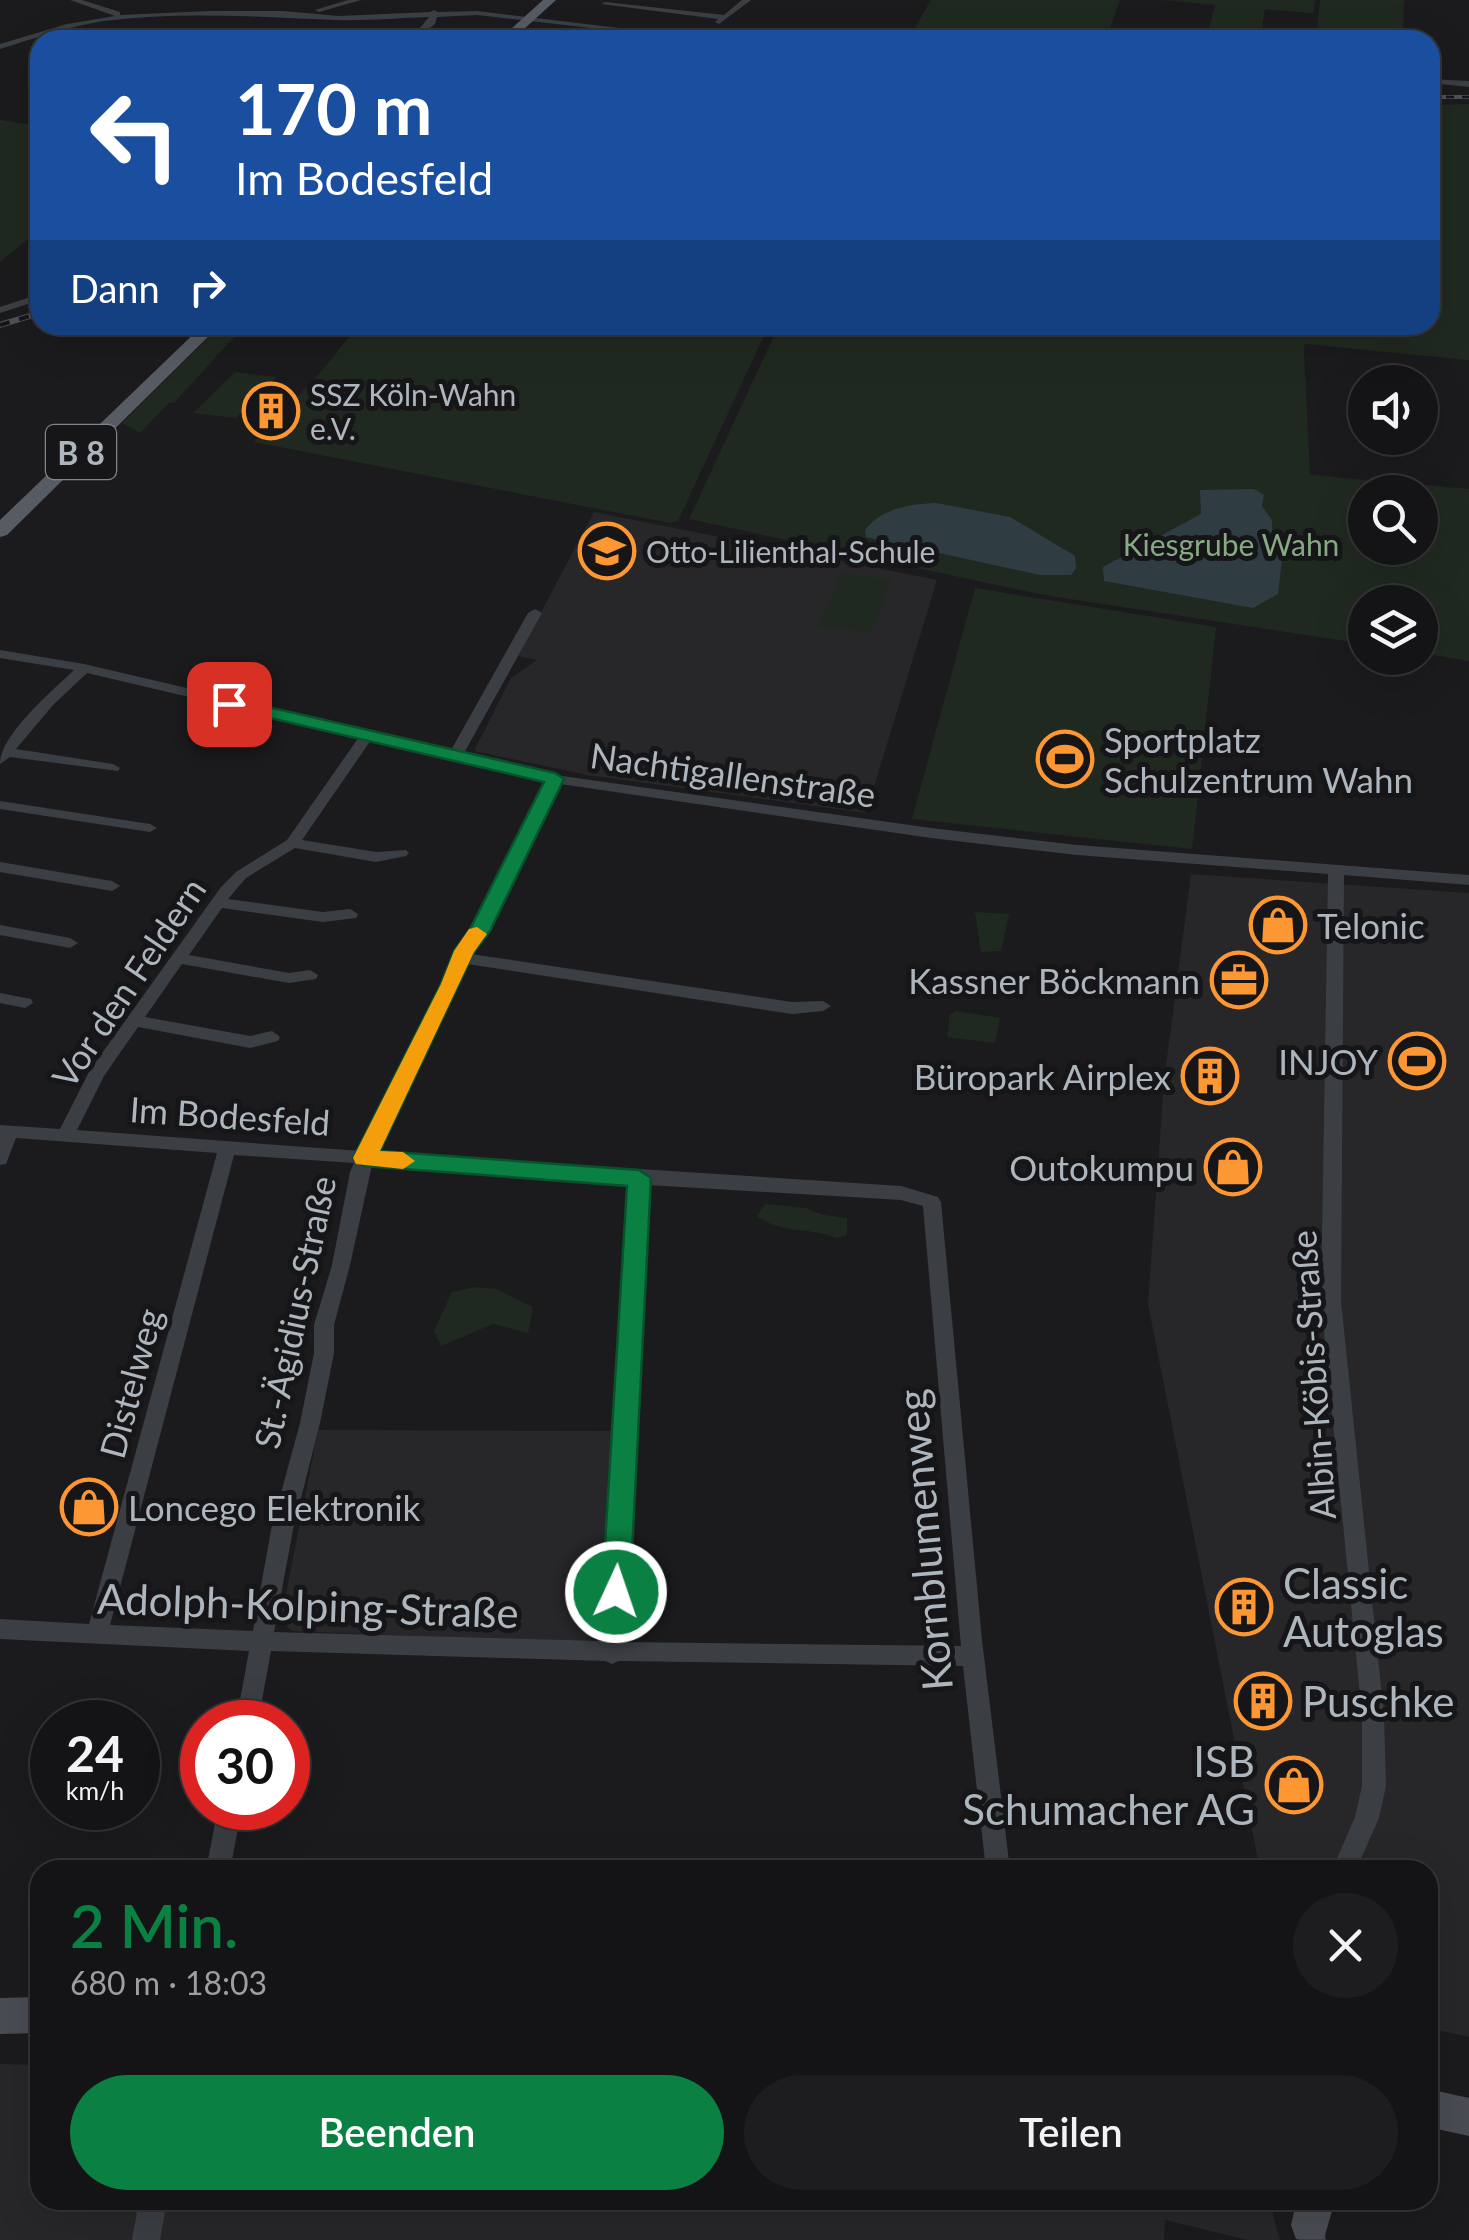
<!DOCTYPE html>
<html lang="de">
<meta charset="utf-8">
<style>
:root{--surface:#141416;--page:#1d1d1f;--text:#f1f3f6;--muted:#9d9ea1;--line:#333335;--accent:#0b8043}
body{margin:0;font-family:Lato,sans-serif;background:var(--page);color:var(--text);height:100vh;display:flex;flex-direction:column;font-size:38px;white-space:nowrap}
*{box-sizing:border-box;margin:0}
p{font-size:32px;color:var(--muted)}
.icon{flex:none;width:55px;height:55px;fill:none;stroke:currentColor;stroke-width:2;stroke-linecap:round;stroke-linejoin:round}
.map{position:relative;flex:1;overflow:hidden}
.sheet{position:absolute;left:30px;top:1860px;width:1408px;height:350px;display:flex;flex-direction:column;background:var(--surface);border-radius:30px;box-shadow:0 10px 40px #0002,0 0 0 2px var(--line)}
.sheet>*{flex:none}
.top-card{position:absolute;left:30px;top:30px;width:1410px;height:305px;border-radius:30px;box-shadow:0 10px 40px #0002,0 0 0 2px var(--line);background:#1a4fa0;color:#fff;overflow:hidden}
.tools{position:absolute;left:1348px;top:365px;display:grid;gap:20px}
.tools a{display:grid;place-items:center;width:90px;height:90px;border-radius:50%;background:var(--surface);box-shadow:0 10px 40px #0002,0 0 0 2px var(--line);font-size:50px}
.speed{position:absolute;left:30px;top:1700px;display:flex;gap:20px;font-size:50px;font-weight:700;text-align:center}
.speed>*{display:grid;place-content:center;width:130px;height:130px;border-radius:50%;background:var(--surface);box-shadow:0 10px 40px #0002,0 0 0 2px var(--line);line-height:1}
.speed small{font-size:25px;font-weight:400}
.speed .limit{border:15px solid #d22;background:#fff;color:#111}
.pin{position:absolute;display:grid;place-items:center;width:85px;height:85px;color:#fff;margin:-42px;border-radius:20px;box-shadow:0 5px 15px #0006}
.me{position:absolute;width:110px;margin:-55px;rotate:3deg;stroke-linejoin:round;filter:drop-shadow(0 0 8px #0008)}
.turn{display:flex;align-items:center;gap:35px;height:210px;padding:0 40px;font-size:45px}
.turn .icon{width:130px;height:130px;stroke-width:2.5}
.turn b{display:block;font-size:70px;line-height:85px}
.then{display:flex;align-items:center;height:95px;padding:0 40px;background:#0003;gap:20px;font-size:38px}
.round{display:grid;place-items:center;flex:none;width:105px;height:105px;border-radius:52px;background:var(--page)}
.head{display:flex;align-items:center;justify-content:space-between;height:170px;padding:0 40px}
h1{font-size:60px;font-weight:600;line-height:75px;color:var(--accent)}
.action{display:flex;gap:20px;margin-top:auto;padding:20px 40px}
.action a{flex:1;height:115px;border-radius:60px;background:var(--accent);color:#fff;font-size:40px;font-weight:600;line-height:115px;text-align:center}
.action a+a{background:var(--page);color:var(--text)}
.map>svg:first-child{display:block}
.built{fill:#27272a}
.green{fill:#202920;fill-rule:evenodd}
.water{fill:#2f3d43}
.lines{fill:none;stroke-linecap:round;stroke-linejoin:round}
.minor{fill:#3b3e43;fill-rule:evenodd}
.secondary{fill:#494d53;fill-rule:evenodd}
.primary{fill:#575b62;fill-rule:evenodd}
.rail-far1-casing{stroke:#4e5258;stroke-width:4}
.rail-casing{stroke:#4e5258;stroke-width:6}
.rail-far1{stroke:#161618;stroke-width:2.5;stroke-dasharray:8;stroke-linecap:butt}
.rail{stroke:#161618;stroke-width:4;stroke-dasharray:10;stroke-linecap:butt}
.route{fill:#0b8043;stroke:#07532c;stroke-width:2.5}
.slow{fill:#f59e0b}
.labels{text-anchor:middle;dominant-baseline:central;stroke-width:10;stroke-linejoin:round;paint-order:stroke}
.far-poi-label{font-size:30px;fill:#adb5bd;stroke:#161618;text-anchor:start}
.far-park-label{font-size:30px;fill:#87a983;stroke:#161618}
.shield{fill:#161618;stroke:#80858c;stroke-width:2.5}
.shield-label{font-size:32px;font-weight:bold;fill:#adb5bd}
.poi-label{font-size:35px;fill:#adb5bd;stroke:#161618;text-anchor:end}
.street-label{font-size:35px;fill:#adb5bd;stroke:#161618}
.near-street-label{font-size:42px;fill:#adb5bd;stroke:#161618}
.near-poi-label{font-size:42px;fill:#adb5bd;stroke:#161618;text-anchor:start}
</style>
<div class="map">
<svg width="1469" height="2240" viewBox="0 0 1469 2240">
<rect width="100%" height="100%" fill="#1b1b1d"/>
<!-- built -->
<g class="built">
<path d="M 594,512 L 937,580 L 866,813 L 587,775 L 474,751 L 511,678 L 537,660 L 518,656 Z"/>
<path d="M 1191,874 L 1469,893 L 1469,2037 L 1428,2028 L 1428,1870 L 1260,1870 L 1148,1304 L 1164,1081 Z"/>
<path d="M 318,1430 L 612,1431 L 600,1632 L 587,1643 L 292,1631 L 281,1620 Z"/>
<path d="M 0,2064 L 40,2065 L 40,2200 L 1269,2200 L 1280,2240 L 1248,2240 L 1165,2220 L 1164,2240 L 0,2240 Z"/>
</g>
<!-- green -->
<g class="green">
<path d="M 931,0 L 1120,0 L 1106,40 L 908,40 Z"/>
<path d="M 1165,0 L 1315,0 L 1314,12 L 1309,13 L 1265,9 L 1260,40 L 1206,40 L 1215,5 Z"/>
<path d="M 1320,0 L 1404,0 L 1403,40 L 1316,40 Z"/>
<path d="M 1469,104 L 1469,360 L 1305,344 L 1304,350 L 1310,475 L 1469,489 L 1469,661 L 1420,653 L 1420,602 L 1365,602 L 1365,644 L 1044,595 L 689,519 L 779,325 L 1430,325 L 1430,105 ZM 1365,492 L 1420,492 L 1420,548 L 1365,548 Z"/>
<path d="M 0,120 L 40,126 L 40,229 L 0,262 Z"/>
<path d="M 221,325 L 245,325 L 174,403 L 169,403 L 140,433 L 122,423 Z"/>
<path d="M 359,325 L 769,325 L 678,521 L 670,523 L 254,442 L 319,374 Z"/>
<path d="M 235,372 L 277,377 L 236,418 L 193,413 Z"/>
<path d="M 841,573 L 891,580 L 871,633 L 819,626 Z"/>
<path d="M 975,588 L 1216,627 L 1192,849 L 912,819 Z"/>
<path d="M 975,912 L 1009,914 L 1001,951 L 981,952 Z"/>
<path d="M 956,1011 L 1000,1018 L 995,1043 L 947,1037 L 950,1014 Z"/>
<path d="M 765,1204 L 806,1208 L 823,1215 L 847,1218 L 847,1235 L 837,1238 C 811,1227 780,1234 757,1216 Z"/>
<path d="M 475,1287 L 496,1289 L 533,1307 L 528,1333 L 493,1324 L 441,1346 L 434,1331 L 452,1292 Z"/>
</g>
<!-- water -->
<g class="water">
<path d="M 1254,489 L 1264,495 L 1262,506 L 1272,520 L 1272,535 L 1282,560 L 1278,594 L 1253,608 L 1104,581 L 1103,567 L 1201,514 L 1200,490 Z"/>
<path d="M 936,503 L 1010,517 L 1075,556 L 1076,568 L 1071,575 L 1040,575 L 866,537 L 865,530 C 882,508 910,504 936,503 Z"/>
</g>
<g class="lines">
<!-- minor -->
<g class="minor">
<path d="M 70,0 L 82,0 L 120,12 L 120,15 L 211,11 L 283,11 L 339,16 L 430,12 L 434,10 L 438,12 L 477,11 L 720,40 L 695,40 L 477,15 L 437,17 L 435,24 L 419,36 L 415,34 L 429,17 C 398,18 367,21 336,20 C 259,17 182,11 104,21 C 68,27 35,38 0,49 L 0,44 L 67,24 L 115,16 Z"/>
<path d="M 348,0 L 361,0 L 319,12 L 315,10 Z"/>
<path d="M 742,0 L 751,0 L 719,24 L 715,22 L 718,19 L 601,4 L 605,2 L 724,15 Z"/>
<path d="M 1430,79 L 1469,81 L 1469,87 L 1430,83 Z"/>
<path d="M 40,294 L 40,300 L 0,313 L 0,307 Z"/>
<path d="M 535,609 L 542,613 L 464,753 L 555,775 L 931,828 L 1077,845 L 1469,875 L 1469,885 L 1344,875 L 1341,1301 L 1384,1716 L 1386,1786 L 1379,1818 L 1356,1870 L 1332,1870 L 1355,1817 L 1362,1786 L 1362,1716 L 1321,1301 L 1328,874 L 1077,855 L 931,838 L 560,784 L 487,931 L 471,954 L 792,1002 L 823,1001 L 831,1006 L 823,1011 L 792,1014 L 467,964 L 378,1152 L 901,1186 L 938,1197 L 941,1202 L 982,1640 L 1010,1870 L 986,1870 L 963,1666 L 619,1661 L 612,1664 L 605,1661 L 271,1651 L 258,1722 L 236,1722 L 249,1651 L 0,1639 L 0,1619 L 89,1624 L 217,1153 L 16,1138 L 6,1164 L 0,1165 L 0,1125 L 60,1129 L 90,1070 L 221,887 L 236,872 L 287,840 L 359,737 L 87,673 L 53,705 L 16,749 L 113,764 L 120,768 L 118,771 L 10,757 L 0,764 C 0,735 52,691 74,670 L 0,658 L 0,650 L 84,664 L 451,750 L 528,613 ZM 371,740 L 447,758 L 454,762 L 459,761 L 547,781 L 472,929 L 456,951 L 444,984 L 360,1151 L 77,1130 L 104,1076 L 138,1027 L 250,1048 L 278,1041 L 280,1037 L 272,1031 L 250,1036 L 145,1017 L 182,964 L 289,983 L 316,979 L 318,975 L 310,970 L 289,973 L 189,955 L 222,908 L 323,922 L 356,918 L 358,914 L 350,909 L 323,912 L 228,899 L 246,878 L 295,848 L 376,862 L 406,856 L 409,853 L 406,850 L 376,852 L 302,840 ZM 234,1155 L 354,1163 L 350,1172 L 332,1265 L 314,1325 L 314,1353 L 300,1423 L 271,1530 L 253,1631 L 110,1625 ZM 372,1165 L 630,1184 L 602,1641 L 274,1632 L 293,1530 L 320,1423 L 334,1353 L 334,1325 L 350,1265 ZM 648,1185 L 901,1200 L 923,1206 L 961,1646 L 624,1642 Z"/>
<path d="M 0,801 L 150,824 L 157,828 L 150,832 L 0,809 Z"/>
<path d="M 0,862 L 112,881 L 120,886 L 112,891 L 0,872 Z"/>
<path d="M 0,925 L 70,938 L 78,943 L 70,948 L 0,935 Z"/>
<path d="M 0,993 L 31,999 L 33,1003 L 25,1008 L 0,1003 Z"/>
<path d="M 218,1808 L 242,1808 L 230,1870 L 206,1870 Z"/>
<path d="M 139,2200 L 167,2200 L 160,2240 L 132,2240 Z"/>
<path d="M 1292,2200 L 1320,2200 L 1326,2240 L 1298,2240 Z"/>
</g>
<!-- secondary -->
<g class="secondary">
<path d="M 40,1997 L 40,2033 L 0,2034 L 0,1998 Z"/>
<path d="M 1428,2089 L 1469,2098 L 1469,2136 L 1428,2127 Z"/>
<path d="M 1297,2200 L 1335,2200 L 1324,2239 L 1296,2239 L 1291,2225 Z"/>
</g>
<!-- primary -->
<g class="primary">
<path d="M 543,0 L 556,0 L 512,40 L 499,40 Z"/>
<path d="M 203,325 L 220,325 L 7,535 L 0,537 L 0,520 Z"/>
</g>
<!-- rail-far1 casing -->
<g class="rail-far1-casing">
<path id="rail-far1" d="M 1430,97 L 1469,97"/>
</g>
<!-- rail casing -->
<g class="rail-casing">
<path id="rail" d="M 0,325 L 40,313"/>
</g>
<!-- rail-far1 -->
<use href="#rail-far1" class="rail-far1"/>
<!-- rail -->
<use href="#rail" class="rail"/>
</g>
<!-- route -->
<path class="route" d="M 229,698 L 555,773 L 564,779 L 490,931 L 474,952 L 380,1151 L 639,1170 L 651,1178 L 630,1592 L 626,1601 L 616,1604 L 606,1601 L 602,1592 L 627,1186 L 364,1166 L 353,1158 L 441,984 L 454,951 L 470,929 L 544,782 L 223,707 L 223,700 Z"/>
<!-- slow -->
<path class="slow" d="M 477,927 L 487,934 L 474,952 L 380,1151 L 403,1152 L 415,1161 L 403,1169 L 356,1164 L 353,1158 L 441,984 L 454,951 L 469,929 Z"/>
<!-- icons -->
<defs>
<g id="building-ring" transform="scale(2.875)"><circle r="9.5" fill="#161618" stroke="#fd9733" stroke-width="1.5"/><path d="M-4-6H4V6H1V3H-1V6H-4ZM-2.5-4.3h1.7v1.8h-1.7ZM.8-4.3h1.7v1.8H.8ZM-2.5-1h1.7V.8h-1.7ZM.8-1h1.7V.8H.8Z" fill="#fd9733"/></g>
<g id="school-ring" transform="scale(2.875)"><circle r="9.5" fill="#161618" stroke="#fd9733" stroke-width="1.5"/><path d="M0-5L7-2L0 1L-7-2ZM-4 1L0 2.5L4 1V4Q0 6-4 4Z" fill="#fd9733"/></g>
<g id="stadium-ring" transform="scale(2.875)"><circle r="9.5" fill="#161618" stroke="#fd9733" stroke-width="1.5"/><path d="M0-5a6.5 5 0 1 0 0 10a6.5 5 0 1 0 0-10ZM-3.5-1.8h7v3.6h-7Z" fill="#fd9733"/></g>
<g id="shop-ring" transform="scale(2.875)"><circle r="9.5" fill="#161618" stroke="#fd9733" stroke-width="1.5"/><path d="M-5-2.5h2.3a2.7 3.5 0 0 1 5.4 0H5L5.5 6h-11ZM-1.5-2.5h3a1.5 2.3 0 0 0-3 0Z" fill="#fd9733"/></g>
<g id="office-ring" transform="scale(2.875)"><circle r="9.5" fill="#161618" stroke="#fd9733" stroke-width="1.5"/><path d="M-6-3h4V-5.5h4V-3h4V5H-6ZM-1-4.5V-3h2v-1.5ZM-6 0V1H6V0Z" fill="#fd9733"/></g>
</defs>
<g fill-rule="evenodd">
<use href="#building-ring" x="271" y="411"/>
<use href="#school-ring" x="607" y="551"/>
<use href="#stadium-ring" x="1065" y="759"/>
<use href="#shop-ring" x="1278" y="925"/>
<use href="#office-ring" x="1239" y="980"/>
<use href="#stadium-ring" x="1417" y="1061"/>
<use href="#building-ring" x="1210" y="1076"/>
<use href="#shop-ring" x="1233" y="1167"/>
<use href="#shop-ring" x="89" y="1507"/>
<use href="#building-ring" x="1244" y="1607"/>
<use href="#building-ring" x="1263" y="1701"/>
<use href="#shop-ring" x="1294" y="1785"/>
</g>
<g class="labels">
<!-- far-poi labels -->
<g class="far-poi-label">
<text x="310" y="394">SSZ Köln-Wahn<tspan x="310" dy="34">e.V.</tspan></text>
<text x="646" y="551">Otto-Lilienthal-Schule</text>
</g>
<!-- far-park labels -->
<g class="far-park-label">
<text x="1231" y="544">Kiesgrube Wahn</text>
</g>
<!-- shield labels -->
<rect class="shield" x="46" y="425" width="70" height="54" rx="8"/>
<g class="shield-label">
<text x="81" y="452">B 8</text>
</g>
<!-- poi labels -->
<g class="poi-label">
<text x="1104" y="739" text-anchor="start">Sportplatz<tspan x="1104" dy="40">Schulzentrum Wahn</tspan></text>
<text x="1317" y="925" text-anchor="start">Telonic</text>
<text x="1200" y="980">Kassner Böckmann</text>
<text x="1378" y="1061">INJOY</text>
<text x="1171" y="1076">Büropark Airplex</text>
<text x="1194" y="1167">Outokumpu</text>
<text x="128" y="1507" text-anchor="start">Loncego Elektronik</text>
</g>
<!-- street labels -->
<g class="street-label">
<text transform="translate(733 774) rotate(8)">Nachtigallenstraße</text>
<text transform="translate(128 982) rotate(-56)">Vor den Feldern</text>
<text transform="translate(230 1115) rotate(4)">Im Bodesfeld</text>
<text transform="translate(294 1312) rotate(-78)">St.-Ägidius-Straße</text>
<text transform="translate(1312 1375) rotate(-94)">Albin-Köbis-Straße</text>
<text transform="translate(130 1383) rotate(-75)">Distelweg</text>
</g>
<!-- near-street labels -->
<g class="near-street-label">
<text transform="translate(924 1540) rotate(-95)">Kornblumenweg</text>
<text transform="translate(308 1605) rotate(2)">Adolph-Kolping-Straße</text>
</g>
<!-- near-poi labels -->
<g class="near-poi-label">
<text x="1283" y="1583">Classic<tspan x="1283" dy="48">Autoglas</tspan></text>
<text x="1302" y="1701">Puschke</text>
<text x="1255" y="1761" text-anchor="end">ISB<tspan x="1255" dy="48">Schumacher AG</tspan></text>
</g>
</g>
</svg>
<div class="tools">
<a><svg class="icon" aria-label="sound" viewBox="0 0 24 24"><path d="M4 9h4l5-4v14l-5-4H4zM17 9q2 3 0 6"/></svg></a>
<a><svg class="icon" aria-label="search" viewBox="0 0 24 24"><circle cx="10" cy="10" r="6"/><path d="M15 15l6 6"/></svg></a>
<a><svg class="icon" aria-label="layers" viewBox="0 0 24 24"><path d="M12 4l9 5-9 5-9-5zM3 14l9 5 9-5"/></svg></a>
</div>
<div class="speed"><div>24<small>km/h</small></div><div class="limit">30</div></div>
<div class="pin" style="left:229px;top:704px;background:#d93025"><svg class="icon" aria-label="arrive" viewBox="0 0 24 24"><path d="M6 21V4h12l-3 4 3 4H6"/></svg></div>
<svg class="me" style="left:616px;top:1592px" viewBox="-20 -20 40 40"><circle r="17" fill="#0b8043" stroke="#fff" stroke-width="3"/><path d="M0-11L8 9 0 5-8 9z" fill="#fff"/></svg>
<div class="top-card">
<div class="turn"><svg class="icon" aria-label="left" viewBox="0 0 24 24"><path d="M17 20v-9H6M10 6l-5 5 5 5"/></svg><div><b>170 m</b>Im Bodesfeld</div></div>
<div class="then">Dann<svg class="icon" aria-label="right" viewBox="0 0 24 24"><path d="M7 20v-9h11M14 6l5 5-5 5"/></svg></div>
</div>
<section class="sheet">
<div class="head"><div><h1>2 Min.</h1><p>680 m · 18:03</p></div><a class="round"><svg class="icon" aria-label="close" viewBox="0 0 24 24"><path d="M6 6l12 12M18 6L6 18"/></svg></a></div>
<div class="action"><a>Beenden</a><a>Teilen</a></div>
</section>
</div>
